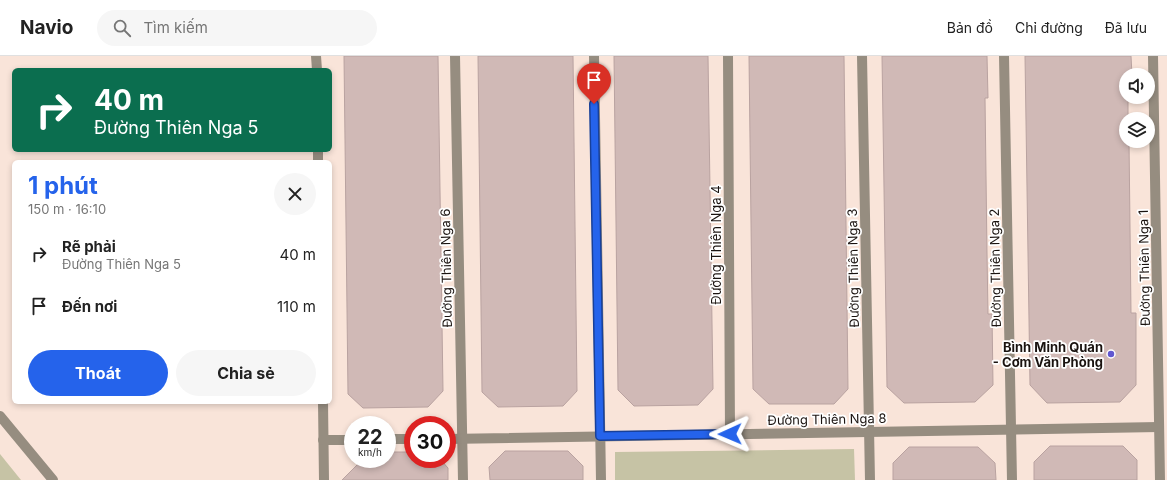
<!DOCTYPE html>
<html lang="vi">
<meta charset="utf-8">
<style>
:root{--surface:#fff;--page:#f6f6f6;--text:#222;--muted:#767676;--line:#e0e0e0;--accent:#2563eb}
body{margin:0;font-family:Inter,sans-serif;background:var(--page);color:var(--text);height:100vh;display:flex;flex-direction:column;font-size:15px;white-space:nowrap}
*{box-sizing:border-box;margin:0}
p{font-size:13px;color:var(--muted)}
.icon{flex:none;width:22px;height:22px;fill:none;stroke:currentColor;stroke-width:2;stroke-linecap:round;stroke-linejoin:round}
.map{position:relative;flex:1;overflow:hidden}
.drawer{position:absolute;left:12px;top:104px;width:320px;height:244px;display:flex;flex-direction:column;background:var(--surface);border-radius:6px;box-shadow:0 2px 6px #0003}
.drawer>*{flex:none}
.top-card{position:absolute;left:12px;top:12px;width:320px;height:84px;border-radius:6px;box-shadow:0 2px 6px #0003;background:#0b6e4f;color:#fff;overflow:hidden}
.tools{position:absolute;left:1119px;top:12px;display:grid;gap:8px}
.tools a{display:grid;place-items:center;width:36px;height:36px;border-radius:50%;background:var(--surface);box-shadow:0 2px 6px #0003;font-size:20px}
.speed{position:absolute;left:344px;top:360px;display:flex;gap:8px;font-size:20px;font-weight:700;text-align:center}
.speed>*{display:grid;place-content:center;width:52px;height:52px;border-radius:50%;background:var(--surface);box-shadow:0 2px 6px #0003;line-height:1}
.speed small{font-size:10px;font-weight:400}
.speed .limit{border:6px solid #d22;background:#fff;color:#111}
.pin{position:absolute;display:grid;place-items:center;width:34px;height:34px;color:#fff;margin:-41px -17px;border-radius:50% 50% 50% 0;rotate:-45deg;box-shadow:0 0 4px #0007}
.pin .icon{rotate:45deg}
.me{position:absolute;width:44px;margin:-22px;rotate:269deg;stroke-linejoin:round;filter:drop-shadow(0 0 3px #0008)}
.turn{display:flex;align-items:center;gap:14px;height:84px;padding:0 16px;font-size:18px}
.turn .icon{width:52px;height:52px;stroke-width:2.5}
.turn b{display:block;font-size:28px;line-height:34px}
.round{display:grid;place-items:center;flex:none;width:42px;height:42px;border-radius:21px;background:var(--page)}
.headline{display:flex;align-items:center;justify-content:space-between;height:68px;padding:0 16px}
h1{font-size:24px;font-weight:700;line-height:30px;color:var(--accent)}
.action{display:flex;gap:8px;margin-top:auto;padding:8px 16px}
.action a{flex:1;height:46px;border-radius:24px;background:var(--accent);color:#fff;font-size:16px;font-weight:700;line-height:46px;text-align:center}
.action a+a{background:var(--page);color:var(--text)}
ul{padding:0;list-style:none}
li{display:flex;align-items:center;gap:12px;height:52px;padding:0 16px}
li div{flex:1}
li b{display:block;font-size:15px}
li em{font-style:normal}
header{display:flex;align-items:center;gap:24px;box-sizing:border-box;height:56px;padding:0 20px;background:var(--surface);border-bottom:1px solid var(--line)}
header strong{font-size:19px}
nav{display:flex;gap:22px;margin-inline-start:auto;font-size:14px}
.search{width:280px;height:36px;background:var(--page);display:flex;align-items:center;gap:10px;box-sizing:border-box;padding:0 14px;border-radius:22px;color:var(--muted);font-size:15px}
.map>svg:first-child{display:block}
.green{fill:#c6c3a5}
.building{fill:#d0b9b6;stroke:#b9a2a0}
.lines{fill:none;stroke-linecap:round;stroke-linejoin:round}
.street{stroke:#968d80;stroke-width:10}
.route-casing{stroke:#184099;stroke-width:10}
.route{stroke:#2563eb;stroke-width:7}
.poi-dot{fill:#6057d0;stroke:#fff;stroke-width:1.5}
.labels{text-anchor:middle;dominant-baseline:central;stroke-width:3.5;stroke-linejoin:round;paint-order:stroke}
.street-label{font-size:13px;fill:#1a1310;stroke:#fff}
.poi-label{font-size:13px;font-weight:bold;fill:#1a1310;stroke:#fff;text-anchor:end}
</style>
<header>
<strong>Navio</strong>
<div class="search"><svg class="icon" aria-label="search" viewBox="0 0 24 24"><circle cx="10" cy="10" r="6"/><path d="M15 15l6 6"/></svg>Tìm kiếm</div>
<nav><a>Bản đồ</a><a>Chỉ đường</a><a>Đã lưu</a></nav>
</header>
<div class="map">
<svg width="1167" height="424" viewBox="0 0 1167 424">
<rect width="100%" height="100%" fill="#f9e4d9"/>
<!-- green -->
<g class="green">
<path d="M 854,393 L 855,424 L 615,424 L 615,396 Z"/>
<path d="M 0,398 L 21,424 L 0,424 Z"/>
</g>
<!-- building -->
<g class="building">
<path d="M 344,0 L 438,0 L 443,335 L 428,351 L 363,352 L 348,338 Z"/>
<path d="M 478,0 L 573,0 L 577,335 L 563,350 L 498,351 L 482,336 Z"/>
<path d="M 614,0 L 708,0 L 713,333 L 698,349 L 634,350 L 618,334 Z"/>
<path d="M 749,0 L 844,0 L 848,333 L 834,348 L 769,348 L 753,333 Z"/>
<path d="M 882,0 L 987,0 L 988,42 L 985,42 L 987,197 L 988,258 L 992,258 L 993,329 L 975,346 L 904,347 L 887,331 Z"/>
<path d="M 1025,0 L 1131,0 L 1132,19 L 1126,19 L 1126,41 L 1132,41 L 1132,42 L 1128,42 L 1128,63 L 1126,63 L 1126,85 L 1129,85 L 1131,257 L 1136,257 L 1136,329 L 1120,346 L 1047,347 L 1030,329 Z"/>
<path d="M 1050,390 L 1123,390 L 1137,404 L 1137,424 L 1034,424 L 1034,406 Z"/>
<path d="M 909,391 L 978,391 L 995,407 L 996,424 L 893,424 L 893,407 Z"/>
<path d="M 505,395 L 568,395 L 583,410 L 583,424 L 490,424 L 489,411 Z"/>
<path d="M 387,396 L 413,396 L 413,403 L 440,403 L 448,412 L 448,424 L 342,424 L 363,403 L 387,403 Z"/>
</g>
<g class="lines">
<!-- street -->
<g class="street">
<path d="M 316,0 L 317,14"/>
<path d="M 455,0 L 463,424"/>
<path d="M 594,0 L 601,424"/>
<path d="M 728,0 L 730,378"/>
<path d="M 862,0 L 870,424"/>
<path d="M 1004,0 L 1012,424"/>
<path d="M 1153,0 L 1160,424"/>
<path d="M 318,94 L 318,106"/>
<path d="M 323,346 L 324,424"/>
<path d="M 0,360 L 53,424"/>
<path d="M 387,383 L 413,383"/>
<path d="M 447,383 L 1159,371"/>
<path d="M 323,384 L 353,384"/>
</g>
</g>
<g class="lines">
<!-- route casing -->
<g class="route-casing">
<path id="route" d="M 594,48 L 600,380 L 730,378"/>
</g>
<!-- route -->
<use href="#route" class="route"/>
</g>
<!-- markers -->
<circle class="poi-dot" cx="1111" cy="298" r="4"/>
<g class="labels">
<!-- street labels -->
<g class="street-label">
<text transform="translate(716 189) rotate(-90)">Đường Thiên Nga 4</text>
<text transform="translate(446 212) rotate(-91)">Đường Thiên Nga 6</text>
<text transform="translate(853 212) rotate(-91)">Đường Thiên Nga 3</text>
<text transform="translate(995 212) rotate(-91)">Đường Thiên Nga 2</text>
<text transform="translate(1144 212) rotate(-91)">Đường Thiên Nga 1</text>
<text transform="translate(827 363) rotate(-1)">Đường Thiên Nga 8</text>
</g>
<!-- poi labels -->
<g class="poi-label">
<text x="1103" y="291">Bình Minh Quán<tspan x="1103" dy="15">- Cơm Văn Phòng</tspan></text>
</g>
</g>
</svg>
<div class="tools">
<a><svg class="icon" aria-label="sound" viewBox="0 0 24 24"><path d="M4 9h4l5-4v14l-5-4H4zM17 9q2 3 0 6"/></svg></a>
<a><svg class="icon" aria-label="layers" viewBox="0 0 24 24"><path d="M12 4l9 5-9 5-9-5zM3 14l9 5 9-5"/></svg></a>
</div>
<div class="speed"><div>22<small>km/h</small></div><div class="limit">30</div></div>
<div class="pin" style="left:594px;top:48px;background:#d93025"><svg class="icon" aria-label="arrive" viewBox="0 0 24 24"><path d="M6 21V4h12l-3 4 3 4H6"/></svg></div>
<svg class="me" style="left:730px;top:378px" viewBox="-20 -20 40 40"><path d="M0-17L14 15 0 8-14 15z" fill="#2563eb" stroke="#fff" stroke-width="4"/></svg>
<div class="top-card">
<div class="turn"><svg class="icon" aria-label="right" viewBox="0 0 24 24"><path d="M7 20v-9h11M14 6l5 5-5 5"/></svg><div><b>40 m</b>Đường Thiên Nga 5</div></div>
</div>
<section class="drawer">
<div class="headline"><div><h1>1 phút</h1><p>150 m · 16:10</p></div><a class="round"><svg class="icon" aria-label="close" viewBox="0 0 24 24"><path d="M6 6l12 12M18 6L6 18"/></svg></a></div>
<ul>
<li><svg class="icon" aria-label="right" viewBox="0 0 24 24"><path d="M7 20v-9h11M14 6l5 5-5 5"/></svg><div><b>Rẽ phải</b><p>Đường Thiên Nga 5</p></div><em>40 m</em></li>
<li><svg class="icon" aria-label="arrive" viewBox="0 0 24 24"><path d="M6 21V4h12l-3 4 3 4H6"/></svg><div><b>Đến nơi</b></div><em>110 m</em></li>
</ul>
<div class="action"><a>Thoát</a><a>Chia sẻ</a></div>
</section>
</div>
